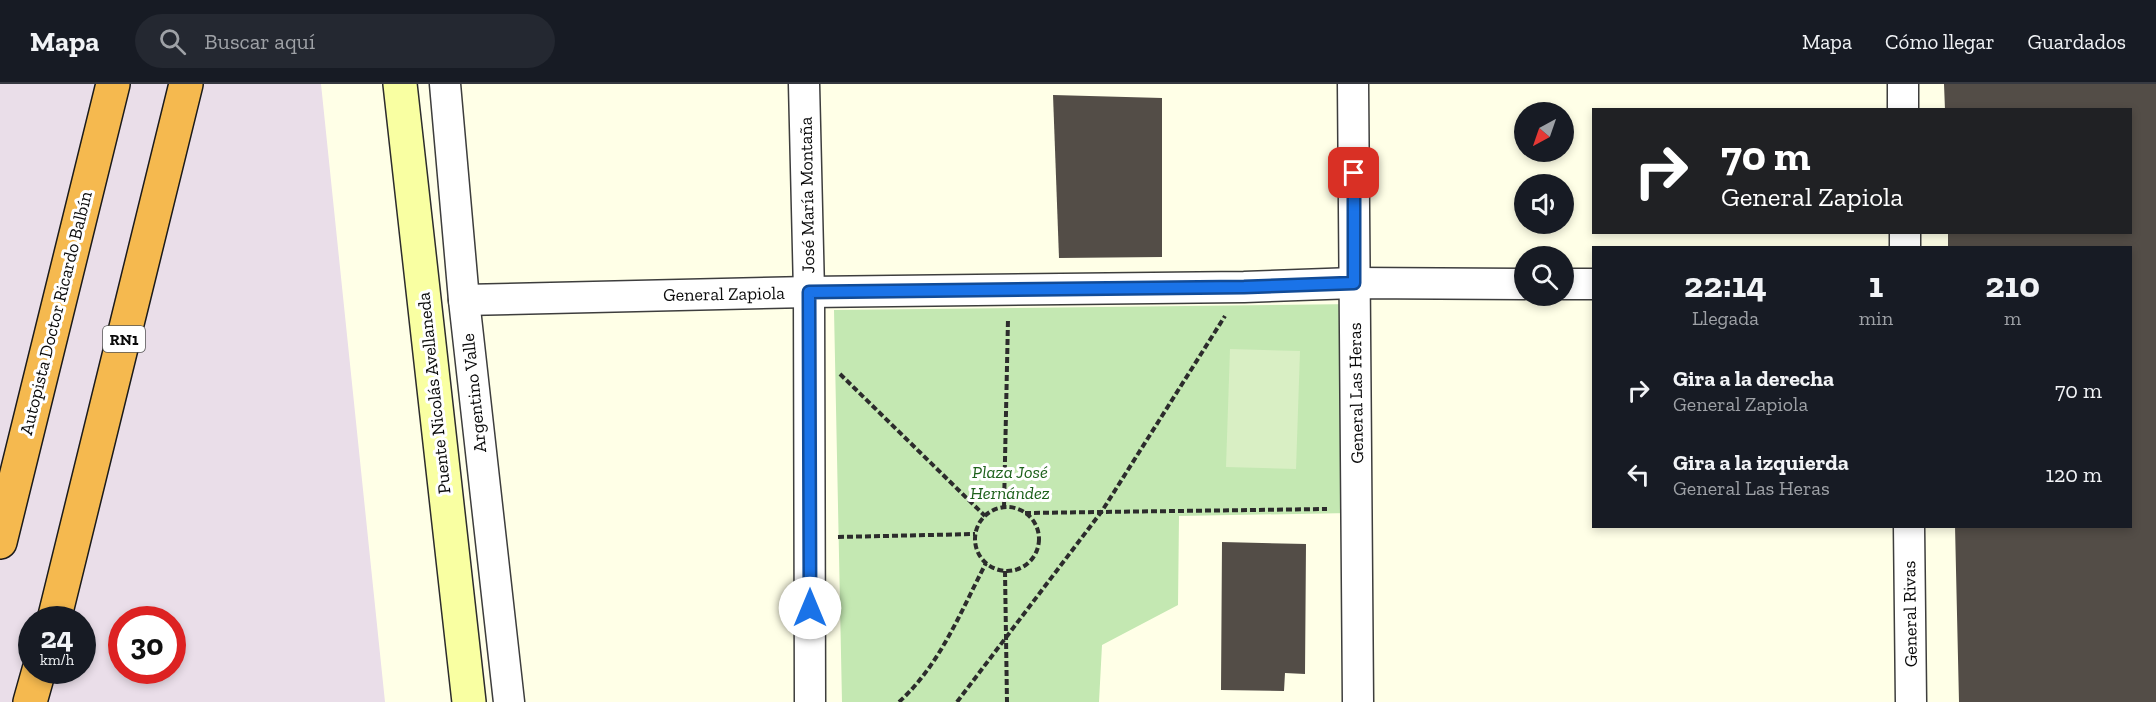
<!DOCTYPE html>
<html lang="es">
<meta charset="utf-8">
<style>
:root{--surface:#171b24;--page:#242831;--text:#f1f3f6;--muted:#9ea1a6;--line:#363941}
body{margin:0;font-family:"Zilla Slab",serif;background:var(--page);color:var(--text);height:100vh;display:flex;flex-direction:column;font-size:22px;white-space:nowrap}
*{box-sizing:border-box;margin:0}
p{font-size:20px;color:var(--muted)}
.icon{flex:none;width:33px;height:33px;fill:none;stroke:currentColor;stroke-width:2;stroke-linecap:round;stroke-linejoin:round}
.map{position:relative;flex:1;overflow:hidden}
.drawer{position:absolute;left:1592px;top:162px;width:540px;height:282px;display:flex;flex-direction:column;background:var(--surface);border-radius:0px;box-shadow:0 3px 9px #0003}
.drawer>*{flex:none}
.hud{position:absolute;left:1592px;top:24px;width:540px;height:126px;border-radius:0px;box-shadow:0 3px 9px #0003;background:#202124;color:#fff;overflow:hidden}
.needle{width:39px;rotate:220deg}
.controls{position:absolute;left:1514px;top:18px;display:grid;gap:12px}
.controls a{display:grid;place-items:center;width:60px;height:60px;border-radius:50%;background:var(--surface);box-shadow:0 3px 9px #0003;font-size:30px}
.speed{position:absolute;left:18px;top:522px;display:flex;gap:12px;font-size:30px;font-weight:700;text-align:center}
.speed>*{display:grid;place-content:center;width:78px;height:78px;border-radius:50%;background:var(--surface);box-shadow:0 3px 9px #0003;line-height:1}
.speed small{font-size:15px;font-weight:400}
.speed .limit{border:9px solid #d22;background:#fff;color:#111}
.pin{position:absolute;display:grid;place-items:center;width:51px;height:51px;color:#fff;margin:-26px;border-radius:12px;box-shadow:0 3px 9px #0006}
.me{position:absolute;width:66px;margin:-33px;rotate:0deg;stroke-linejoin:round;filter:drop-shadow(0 0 4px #0008)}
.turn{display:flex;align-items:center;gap:21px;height:126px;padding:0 30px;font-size:27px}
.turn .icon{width:78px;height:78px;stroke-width:2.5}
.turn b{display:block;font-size:42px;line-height:51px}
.eta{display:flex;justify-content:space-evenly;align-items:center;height:102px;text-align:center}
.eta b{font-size:36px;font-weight:800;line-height:42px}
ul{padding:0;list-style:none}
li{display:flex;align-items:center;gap:18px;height:84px;padding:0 30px}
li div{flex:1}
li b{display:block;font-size:22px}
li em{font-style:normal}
header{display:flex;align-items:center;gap:36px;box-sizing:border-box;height:84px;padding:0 30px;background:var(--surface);border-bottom:2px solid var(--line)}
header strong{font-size:28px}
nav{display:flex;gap:33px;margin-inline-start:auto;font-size:21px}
.search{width:420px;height:54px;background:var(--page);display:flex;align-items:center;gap:15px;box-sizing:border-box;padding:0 21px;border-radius:33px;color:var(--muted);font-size:22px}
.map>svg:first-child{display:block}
.industrial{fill:#eadee9;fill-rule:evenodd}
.green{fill:#c4e8b2}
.pitch{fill:#d9efc4}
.building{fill:#534d47}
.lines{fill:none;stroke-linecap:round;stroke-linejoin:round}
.street-casing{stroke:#3d3d3d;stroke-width:33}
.secondary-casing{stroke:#2c2c2c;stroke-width:36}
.highway-casing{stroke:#1b1b1b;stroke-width:36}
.path{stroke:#2c2c2c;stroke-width:4;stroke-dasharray:6 3;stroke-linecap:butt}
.street{stroke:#fff;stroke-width:30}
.secondary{stroke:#f9ffa2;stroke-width:33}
.highway{stroke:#f5b94f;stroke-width:33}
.route-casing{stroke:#114b97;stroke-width:15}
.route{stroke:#1a73e8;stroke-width:10}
.labels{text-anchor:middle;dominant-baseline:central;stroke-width:6;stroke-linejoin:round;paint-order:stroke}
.shield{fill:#fff;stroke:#545454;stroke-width:1.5}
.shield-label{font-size:16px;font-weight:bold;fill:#0a0a0a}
.street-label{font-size:18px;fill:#0a0a0a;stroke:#fff}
.park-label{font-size:18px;font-style:italic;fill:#1d611b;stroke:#fff}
</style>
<header>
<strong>Mapa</strong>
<div class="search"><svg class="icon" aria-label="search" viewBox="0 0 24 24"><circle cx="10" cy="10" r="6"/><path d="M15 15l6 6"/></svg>Buscar aquí</div>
<nav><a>Mapa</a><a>Cómo llegar</a><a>Guardados</a></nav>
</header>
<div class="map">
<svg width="2156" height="618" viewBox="0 0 2156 618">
<rect width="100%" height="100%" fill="#ffffe7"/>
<!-- industrial -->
<path class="industrial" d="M 0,0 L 321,0 L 385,618 L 0,618 ZM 32,536 L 82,536 L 82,586 L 32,586 ZM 122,536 L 172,536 L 172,586 L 122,586 Z"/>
<!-- green -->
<path class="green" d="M 1357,220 L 1350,429 L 1179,432 L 1178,521 L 1102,561 L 1099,618 L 842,618 L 834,226 Z"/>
<!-- pitch -->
<path class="pitch" d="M 1230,265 L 1300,267 L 1296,385 L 1226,383 Z"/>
<!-- building -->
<g class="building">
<path d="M 1944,0 L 2156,0 L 2156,618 L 1959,618 L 1955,442 L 2130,442 L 2130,164 L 1948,164 L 1948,148 L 2130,148 L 2130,26 L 1945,26 Z"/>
<path d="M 1053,11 L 1162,14 L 1162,173 L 1059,174 Z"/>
<path d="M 1222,458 L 1306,460 L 1305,590 L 1285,589 L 1284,607 L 1221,606 Z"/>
</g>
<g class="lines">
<!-- street casing -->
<g class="street-casing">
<g id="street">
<path d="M 445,0 L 464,216 L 509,618"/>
<path d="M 804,0 L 809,208 L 810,618"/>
<path d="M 1353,0 L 1358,618"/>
<path d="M 1903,0 L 1903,26"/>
<path d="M 1905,148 L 1905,164"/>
<path d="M 1563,200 L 1593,200"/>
<path d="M 464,216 L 809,208 L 1244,203 L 1354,199 L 1524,200"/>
<path d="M 1909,442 L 1911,618"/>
</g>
</g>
<!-- secondary casing -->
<g class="secondary-casing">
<path id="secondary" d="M 400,0 L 469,618"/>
</g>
<!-- highway casing -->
<g class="highway-casing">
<g id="highway">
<path d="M 0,458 L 113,0"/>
<path d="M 54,536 L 186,0"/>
<path d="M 30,618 L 39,586"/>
</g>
</g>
<!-- path -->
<g class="path">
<path d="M 840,290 L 985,432"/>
<path d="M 1004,423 L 1008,235"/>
<circle cx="1007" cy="455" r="32"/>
<path d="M 1025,429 L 1327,425"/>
<path d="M 838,453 L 975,450"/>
<path d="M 1005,487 L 1007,618"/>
<path d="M 899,618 C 940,581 961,527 986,479"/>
<path d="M 957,618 L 1102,427 L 1225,232"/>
</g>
<!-- street -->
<use href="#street" class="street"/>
<!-- secondary -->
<use href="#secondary" class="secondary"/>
<!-- highway -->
<use href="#highway" class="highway"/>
</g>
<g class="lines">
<!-- route casing -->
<g class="route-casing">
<path id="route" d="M 810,524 L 809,208 L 1244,203 L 1354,199 L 1354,89"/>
</g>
<!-- route -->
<use href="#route" class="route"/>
</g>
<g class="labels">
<!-- shield labels -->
<rect class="shield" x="103" y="242" width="42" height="26" rx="4.5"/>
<g class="shield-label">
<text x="124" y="255">RN1</text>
</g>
<!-- street labels -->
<g class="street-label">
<text transform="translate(807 111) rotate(-91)">José María Montaña</text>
<text transform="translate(724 210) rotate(-1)">General Zapiola</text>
<text transform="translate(56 229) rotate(-76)">Autopista Doctor Ricardo Balbín</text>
<text transform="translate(434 309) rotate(-96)">Puente Nicolás Avellaneda</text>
<text transform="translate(474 309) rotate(-96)">Argentino Valle</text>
<text transform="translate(1356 309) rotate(-91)">General Las Heras</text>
<text transform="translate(1910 530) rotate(-91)">General Rivas</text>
</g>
<!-- park labels -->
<g class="park-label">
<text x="1010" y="388">Plaza José<tspan x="1010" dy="21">Hernández</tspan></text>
</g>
</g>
</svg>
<div class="controls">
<a><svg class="needle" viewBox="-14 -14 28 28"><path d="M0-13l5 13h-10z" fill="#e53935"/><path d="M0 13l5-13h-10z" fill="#9ea1a6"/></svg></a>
<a><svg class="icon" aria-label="sound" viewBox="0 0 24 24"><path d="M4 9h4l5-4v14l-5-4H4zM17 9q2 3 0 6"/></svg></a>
<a><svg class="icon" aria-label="search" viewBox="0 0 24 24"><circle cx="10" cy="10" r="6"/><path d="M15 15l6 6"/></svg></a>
</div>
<div class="speed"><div>24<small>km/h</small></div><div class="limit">30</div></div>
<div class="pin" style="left:1354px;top:89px;background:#d93025"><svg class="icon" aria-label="arrive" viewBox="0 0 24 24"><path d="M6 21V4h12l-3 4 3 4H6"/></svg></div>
<svg class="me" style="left:810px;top:524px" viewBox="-20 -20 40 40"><circle r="19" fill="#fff"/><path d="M0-13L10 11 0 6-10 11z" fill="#1a73e8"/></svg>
<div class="hud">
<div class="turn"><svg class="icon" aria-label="right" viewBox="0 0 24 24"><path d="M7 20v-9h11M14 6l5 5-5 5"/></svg><div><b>70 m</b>General Zapiola</div></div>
</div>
<section class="drawer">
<div class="eta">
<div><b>22:14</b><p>Llegada</p></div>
<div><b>1</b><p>min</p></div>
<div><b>210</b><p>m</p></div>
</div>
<ul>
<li><svg class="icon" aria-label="right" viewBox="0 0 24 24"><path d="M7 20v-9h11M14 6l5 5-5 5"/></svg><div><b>Gira a la derecha</b><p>General Zapiola</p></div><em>70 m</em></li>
<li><svg class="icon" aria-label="left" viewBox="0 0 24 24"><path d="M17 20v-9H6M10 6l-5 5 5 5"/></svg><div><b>Gira a la izquierda</b><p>General Las Heras</p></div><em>120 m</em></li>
</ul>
</section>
</div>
